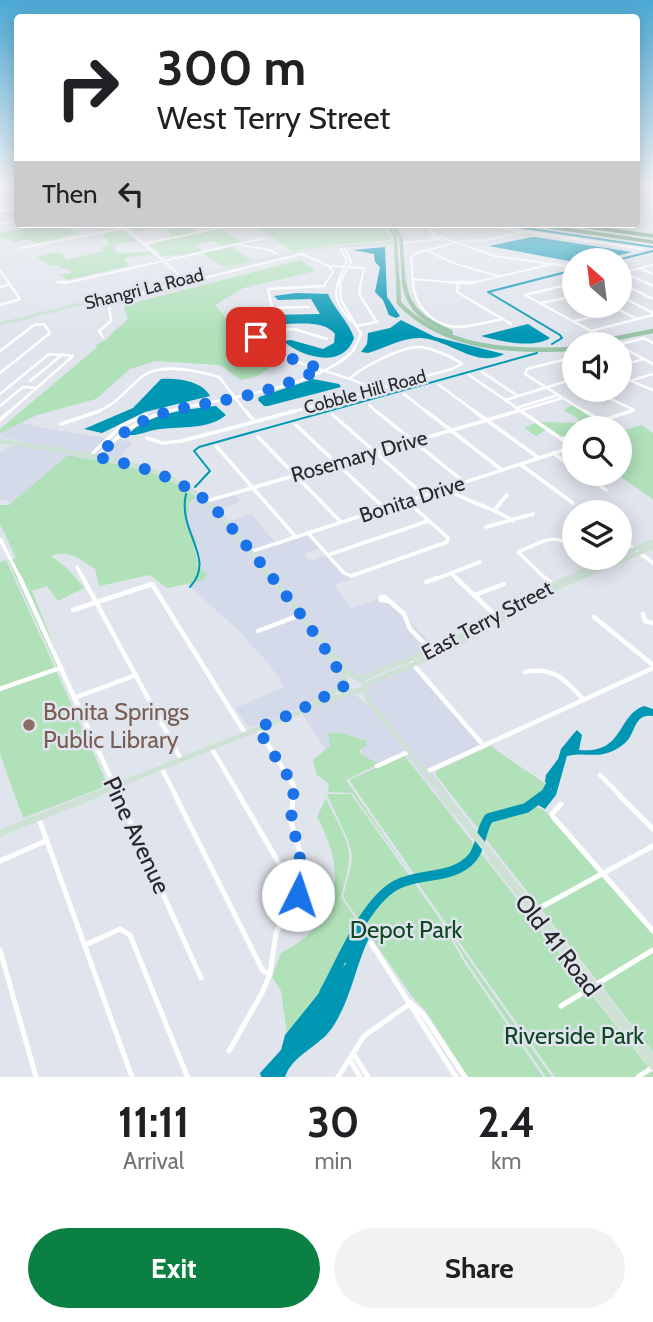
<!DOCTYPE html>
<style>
:root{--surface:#fff;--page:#f2f2f2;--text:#202124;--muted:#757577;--accent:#0b8043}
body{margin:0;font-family:Cabin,sans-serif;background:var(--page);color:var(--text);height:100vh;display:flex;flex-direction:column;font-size:26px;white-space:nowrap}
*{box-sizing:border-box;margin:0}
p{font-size:23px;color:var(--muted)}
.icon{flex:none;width:38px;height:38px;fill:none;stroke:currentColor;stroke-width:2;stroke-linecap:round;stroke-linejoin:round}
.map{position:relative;height:1077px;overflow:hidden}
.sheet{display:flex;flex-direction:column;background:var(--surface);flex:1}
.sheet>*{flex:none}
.top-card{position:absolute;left:14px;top:14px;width:626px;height:214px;border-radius:7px;box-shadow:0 4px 18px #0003;background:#fff;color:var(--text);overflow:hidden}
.needle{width:46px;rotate:332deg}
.fabs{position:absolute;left:562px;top:248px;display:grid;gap:14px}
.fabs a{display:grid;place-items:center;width:70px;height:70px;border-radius:50%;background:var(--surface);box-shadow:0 4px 18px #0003;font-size:35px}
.pin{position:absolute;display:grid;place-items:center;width:60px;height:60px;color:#fff;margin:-30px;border-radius:14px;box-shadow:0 4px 10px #0006}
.me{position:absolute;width:77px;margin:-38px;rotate:4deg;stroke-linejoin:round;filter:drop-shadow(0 0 5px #0008)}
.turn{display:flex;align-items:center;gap:24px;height:147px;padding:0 28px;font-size:32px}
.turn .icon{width:91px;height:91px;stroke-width:2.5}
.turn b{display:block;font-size:49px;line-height:60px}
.then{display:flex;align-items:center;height:66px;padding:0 28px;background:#0003;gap:14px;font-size:26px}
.eta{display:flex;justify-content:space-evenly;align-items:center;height:119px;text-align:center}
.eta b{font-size:42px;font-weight:700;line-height:49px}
.action{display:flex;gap:14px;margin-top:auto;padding:14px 28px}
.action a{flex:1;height:80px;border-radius:42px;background:var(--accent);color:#fff;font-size:28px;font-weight:700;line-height:80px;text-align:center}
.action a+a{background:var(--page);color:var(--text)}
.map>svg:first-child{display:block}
.built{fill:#d4dae9}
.green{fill:#b0e1b9}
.water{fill:#0097b5}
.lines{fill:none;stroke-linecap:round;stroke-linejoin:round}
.stream{stroke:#0097b5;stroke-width:2}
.river-far1{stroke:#0097b5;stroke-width:7}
.river{stroke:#0097b5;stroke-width:10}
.street-far4{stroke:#fff;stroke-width:2}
.street-far3{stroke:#fff;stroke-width:2.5}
.street-far2{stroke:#fff;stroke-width:3.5}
.street-far1{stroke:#fff;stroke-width:4.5}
.street{stroke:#fff;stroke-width:5}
.secondary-far4{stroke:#cde1d4;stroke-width:2.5}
.secondary-far3{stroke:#cde1d4;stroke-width:3.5}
.secondary-far2{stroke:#cde1d4;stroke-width:4.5}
.secondary-far1{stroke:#cde1d4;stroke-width:5}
.secondary{stroke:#cde1d4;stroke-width:7}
.primary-far1{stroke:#9bc4a8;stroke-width:3.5}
.primary{stroke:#9bc4a8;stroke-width:4.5}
.highway{stroke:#599c6e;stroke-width:3.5}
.route{stroke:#1a73e8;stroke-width:12;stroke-dasharray:0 21.6}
.education-dot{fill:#8d6e63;stroke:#e0e4ec;stroke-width:2.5}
.labels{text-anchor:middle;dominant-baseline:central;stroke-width:5;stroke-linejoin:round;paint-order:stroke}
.far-street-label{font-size:18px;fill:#26272a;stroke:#e0e4ec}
.street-label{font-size:21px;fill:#26272a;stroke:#e0e4ec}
.near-education-label{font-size:24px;fill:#785e54;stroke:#e0e4ec;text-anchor:start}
.near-street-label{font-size:24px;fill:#26272a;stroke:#e0e4ec}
.near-park-label{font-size:24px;fill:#0f4822;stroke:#e0e4ec}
</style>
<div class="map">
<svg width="653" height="1077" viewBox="0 0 653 1077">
<rect width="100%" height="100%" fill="#e0e4ec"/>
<!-- built -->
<g class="built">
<path d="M 20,423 L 78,434 L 133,442 L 118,460 L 0,437 L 0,433 Z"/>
<path d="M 13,444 L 117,462 L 68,455 L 14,502 L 0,499 L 0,453 Z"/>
<path d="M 233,493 L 241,502 L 219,509 L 229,521 L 251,514 L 276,543 L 310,532 L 323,546 L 304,554 L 310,561 L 331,554 L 351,579 L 334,585 L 351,608 L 387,596 L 435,648 L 360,677 L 350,672 L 226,518 L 207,499 Z"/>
<path d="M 196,497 L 200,498 L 222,519 L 325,650 L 342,678 L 342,684 L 295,710 L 250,728 L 235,708 L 285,687 L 269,664 L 237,629 L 187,584 L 202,581 L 197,563 L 195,542 L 187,519 L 189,503 Z"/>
<path d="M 415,666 L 486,745 L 491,743 L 498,750 L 488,745 L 434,771 L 434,775 L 479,837 L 370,699 L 367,687 Z"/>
<path d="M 350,694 L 357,696 L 376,713 L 454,813 L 451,812 L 405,754 L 375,765 L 362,755 L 359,738 L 339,732 L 326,750 L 301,712 Z"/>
</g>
<!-- green -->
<g class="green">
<path d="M 47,224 L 68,224 L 69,228 L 77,233 L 37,243 L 28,239 L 13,242 L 0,236 L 0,233 Z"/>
<path d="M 137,224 L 216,224 L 191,229 L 197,233 L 221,229 L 241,242 L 221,246 L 214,240 L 195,245 L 204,252 L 231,246 L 252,261 L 224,267 L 202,253 L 163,256 L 151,245 L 171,237 L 168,230 L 173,225 L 136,231 L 132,229 Z"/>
<path d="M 252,224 L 380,224 L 388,233 L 390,240 L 331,245 L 294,252 Z"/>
<path d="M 121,230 L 138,241 L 114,245 L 116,253 L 151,252 L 152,255 L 128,257 L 125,259 L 128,266 L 67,280 L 59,274 L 70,273 L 71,270 L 61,268 L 59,265 L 51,266 L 37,257 L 55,252 L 62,253 L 66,260 L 103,251 L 101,247 L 109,244 L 103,234 Z"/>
<path d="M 301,260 L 315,271 L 243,288 L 215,305 L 246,343 L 266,360 L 275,364 L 258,376 L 241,380 L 220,365 L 155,361 L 130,369 L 96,399 L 37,415 L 0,433 L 0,429 L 96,348 L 97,344 L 108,339 C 110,331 124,326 128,318 L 124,309 L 125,305 Z"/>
<path d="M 569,406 L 575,406 L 612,424 L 610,429 L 574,429 L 574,453 L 564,450 L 571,447 L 546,430 L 536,436 L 524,428 L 538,422 L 578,423 L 577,417 L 564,411 Z"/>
<path d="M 641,425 L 653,433 L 653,499 L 616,474 L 620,474 L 620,432 Z"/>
<path d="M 68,455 C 110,463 162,468 196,497 L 189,503 L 187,524 L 197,542 L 195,548 L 198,567 L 207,574 L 202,581 L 167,588 L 150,575 L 99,586 L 95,569 C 79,559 70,549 51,556 L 68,569 L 84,588 L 58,601 L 47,586 L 32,591 L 63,669 L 58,670 L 8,560 L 16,558 L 0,524 L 0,505 L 9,505 Z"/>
<path d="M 6,560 L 107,783 L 106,786 L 23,818 L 0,754 L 0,562 Z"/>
<path d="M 339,732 L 367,741 L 366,746 L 359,750 L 362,755 L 379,764 L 346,780 L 413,877 L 352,793 L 328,792 L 329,784 L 317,775 L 313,760 L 330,746 L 328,734 Z"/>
<path d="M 490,746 L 550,787 L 535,806 L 544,810 L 653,933 L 653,1052 L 436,775 L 436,771 Z"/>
<path d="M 404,755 L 653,1073 L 653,1077 L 555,1077 L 419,885 L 419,878 L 417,878 L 349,780 Z"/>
<path d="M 327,794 L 351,794 L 437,915 L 464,962 L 543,1077 L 468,1077 L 425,1010 L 414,999 L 343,897 C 346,884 351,870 352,857 C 352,842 333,810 327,794 Z"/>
<path d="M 326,798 C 333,816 350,839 349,857 C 349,870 344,884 341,897 L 361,926 L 354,943 L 345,952 L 346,965 L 337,979 L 319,993 L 287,1034 L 281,991 L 272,977 L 281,953 C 341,922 348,874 317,817 Z"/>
<path d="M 448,930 L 552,1077 L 546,1077 L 466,961 Z"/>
</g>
<!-- water -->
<g class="water">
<path d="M 532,237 L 535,237 L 632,252 L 597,261 L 574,262 L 489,246 Z"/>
<path d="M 385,247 L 387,297 L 400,316 L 396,318 L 389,315 L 383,300 L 375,292 L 380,267 L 375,262 L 374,254 L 353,250 Z"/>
<path d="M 296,293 L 328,294 C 335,310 349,322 354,338 C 343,370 302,357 283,341 L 291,340 L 323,349 L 334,343 L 335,334 C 320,315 281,329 264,322 L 265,315 L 320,314 L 311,299 L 278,300 L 274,296 Z"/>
<path d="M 401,320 L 435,337 L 504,354 C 477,369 450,340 421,338 C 403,337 385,348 368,353 L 361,352 L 367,344 L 368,333 L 390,328 Z"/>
<path d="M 528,324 L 550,338 C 534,349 499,341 481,336 Z"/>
<path d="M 161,379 C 178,378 202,381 210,396 L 145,412 L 102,433 L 84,429 L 133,408 Z"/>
<path d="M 313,379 L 339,384 L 341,387 L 268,406 L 264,406 L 258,400 L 259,397 Z"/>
<path d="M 216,406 L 226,415 C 209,430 181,426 161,429 C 149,430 139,436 128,435 C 147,413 188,409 216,406 Z"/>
<path d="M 644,706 L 653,709 L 653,716 C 633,713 636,734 625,743 C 602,762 590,751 567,756 L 556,795 L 545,809 L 538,805 L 552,788 L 545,782 L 546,775 L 558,759 L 561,749 L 575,732 L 577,730 L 582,735 L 579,750 C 625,754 616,716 644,706 Z"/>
<path d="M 361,926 L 369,938 C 355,967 351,1000 332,1028 C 318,1048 293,1054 285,1077 L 261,1077 L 260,1073 L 281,1050 L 285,1035 L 294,1024 L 319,993 L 337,979 L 340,970 L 346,964 L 344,952 L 354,943 Z"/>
</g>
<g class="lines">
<!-- stream -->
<g class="stream">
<path d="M 498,224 L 653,247"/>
<path d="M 613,261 L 653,251"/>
<path d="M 552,344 L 562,338 L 560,335 L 488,292 L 574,270"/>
<path d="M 195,487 L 210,471 L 194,451 L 199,447 L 537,353"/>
<path d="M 186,494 C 177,532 217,558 190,587"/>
</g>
<!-- river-far1 -->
<path class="river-far1" d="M 543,796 L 552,780"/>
<!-- river -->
<path class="river" d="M 324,993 C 342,961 364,903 396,885 C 420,872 453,880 472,858 C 482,847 480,830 489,818 L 526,808 L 544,795"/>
<!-- street-far4 -->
<g class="street-far4">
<path d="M 0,187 L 18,185"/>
<path d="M 0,194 L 18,191"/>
<path d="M 637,194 L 653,200"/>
<path d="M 0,204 L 18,201"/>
<path d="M 0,211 L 18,209"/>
<path d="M 0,224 L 18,221"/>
<path d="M 121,224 L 184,279"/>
<path d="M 474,224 L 642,249"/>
<path d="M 432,234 L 494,256 L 567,266"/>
<path d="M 434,238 L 430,228 L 466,224"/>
<path d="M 437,238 L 441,240 L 432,239 Z"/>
<path d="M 402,243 L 433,240"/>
<path d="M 143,244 L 239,224"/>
<path d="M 240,245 L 270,250 L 281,256"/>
<path d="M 21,248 L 125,228"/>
<path d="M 430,252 L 456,264 L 498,276"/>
<path d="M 642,269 L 653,274"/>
<path d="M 0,270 L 10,284"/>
<path d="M 620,273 L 653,265"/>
<path d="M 624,273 L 649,284"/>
<path d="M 413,279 L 468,284 L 552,264"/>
<path d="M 57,282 L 66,283 L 265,238"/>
<path d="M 180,284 L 302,254 L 329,266 L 364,268 L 361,284"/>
<path d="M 325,284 L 333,272 L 329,266"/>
<path d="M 337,284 L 347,260 L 339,246"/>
<path d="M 339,284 L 351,262 L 344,246"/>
<path d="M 413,284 L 411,257 L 417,253 L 461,241 L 487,240 L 522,232"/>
<path d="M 570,284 L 574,283"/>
</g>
<!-- street-far3 -->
<g class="street-far3">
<path d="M 60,282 L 69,282"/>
<path d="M 338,282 C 333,300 340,309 352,321"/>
<path d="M 413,282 C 414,305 432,326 457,327 C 471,327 488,322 502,319"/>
<path d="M 449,282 L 475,282"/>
<path d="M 645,282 L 653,286"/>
<path d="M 620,283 L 653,299"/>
<path d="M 458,284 L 457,292 L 511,324"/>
<path d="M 0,287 L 10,284"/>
<path d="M 525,295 L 591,331 L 653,315"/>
<path d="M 525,295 L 574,283"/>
<path d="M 620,296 L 653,313"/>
<path d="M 541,303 L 574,296"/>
<path d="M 0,305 L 20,299 L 8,282"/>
<path d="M 611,306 L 637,319"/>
<path d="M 272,307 L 268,289 L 324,286 L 326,282"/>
<path d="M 309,307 L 265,308 L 245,316 C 248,322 251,330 255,336 C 278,366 342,370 375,390"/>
<path d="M 575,321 L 619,310"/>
<path d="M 356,326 L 377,322 L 359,294 L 361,282"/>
<path d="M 254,334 L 294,329 L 327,339"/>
<path d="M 103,337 L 99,331 L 111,321 L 109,305 L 112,301 L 188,282"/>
<path d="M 618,345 L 644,338 L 653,343"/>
<path d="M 620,346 L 653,364"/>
<path d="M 0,351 L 34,325 L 44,324 L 50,333 L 0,373"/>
<path d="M 574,357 L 527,369 L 525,374 L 587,413"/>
<path d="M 620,366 L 644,359"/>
<path d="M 482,372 L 518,396"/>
<path d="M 469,375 L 517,408"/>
<path d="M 620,376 L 653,390"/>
<path d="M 633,380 L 653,374"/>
<path d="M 30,381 L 63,354"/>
<path d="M 439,385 L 477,413"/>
<path d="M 592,390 L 634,410"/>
<path d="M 0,394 L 49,354 L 73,356"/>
<path d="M 404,394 L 428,413"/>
<path d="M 505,400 L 574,379"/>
<path d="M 369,405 L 378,413"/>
<path d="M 0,406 L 23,387 L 36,388"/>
<path d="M 516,408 L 558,395"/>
<path d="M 518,409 L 523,413"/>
<path d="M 8,413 L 73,356"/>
<path d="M 94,413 C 119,404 124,390 143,376 C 162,362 198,371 219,377 L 247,413"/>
<path d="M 162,413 C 216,398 310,391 351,353 C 356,348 358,340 361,334 L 341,300 L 340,282"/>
<path d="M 288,413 L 452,369 L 462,364 C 453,357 428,346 416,347 C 397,349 365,366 351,377"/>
<path d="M 512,413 L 562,398"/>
<path d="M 626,413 L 634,410"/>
</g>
<!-- street-far2 -->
<g class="street-far2">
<path d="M 246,411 L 254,421"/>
<path d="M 376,411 L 464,482"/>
<path d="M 426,411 L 502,470"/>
<path d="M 474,411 L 539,458"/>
<path d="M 521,411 L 573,447"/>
<path d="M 585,411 L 601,421 L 631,411"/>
<path d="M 333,415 L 424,495"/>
<path d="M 0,420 L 10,411"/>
<path d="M 61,424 L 100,411"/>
<path d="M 296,425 L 384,508"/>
<path d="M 258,437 L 341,522"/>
<path d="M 147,438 L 162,443 L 182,441 L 295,411"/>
<path d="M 562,439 L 574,435"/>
<path d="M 216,446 L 296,537"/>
<path d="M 553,453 L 574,468"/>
<path d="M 91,455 L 122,425 L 146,415"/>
<path d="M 97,457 C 119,434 138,419 169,411"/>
<path d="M 520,464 L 573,503"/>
<path d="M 583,474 L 606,490"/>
<path d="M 446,488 C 467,503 492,506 513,521"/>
<path d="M 207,501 L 518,411"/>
<path d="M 496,508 L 507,495"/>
<path d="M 486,527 L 533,514"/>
<path d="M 308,533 L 344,573 L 351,576 L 447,542 L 448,538 L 407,501"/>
<path d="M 620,538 L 653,563"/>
<path d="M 0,539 L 21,580"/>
<path d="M 250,552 L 573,447"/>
<path d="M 328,555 L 428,521"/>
<path d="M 77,567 L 84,580"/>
<path d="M 451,573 L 458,580"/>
<path d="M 433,580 L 480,562"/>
<path d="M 547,580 L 518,552 C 541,543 552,531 574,547"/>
</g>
<!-- street-far1 -->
<g class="street-far1">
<path d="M 20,578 L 119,796"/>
<path d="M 83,578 L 181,759"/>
<path d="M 456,578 L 495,615"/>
<path d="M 545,578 L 552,584"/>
<path d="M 426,582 L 437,578"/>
<path d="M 475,595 L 504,584"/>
<path d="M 381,597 L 385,597 L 388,601 L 381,600 Z"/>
<path d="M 388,600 L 404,614 L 410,629 L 432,651"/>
<path d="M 73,610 L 152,584 L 245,733"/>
<path d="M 643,614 L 645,621 L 653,623"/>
<path d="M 594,617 L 653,665"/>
<path d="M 258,631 L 300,615"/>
<path d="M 412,663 L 484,746"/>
<path d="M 525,672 C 554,666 565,680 584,700"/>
<path d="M 0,689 L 60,668"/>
<path d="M 74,698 L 136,675"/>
<path d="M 258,729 L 294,786 L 293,796"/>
<path d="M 212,749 L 240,796"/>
<path d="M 377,766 L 408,752"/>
<path d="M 161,767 L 176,796"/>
<path d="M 426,772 L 653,668"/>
<path d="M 600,775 L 621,796"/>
</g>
<!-- street -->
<g class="street">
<path d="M 118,795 L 201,978"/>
<path d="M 175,795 L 263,971 L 270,974"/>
<path d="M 239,795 L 286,875 L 297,880"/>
<path d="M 619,795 L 653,829"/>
<path d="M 561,804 L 552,814 L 554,818 L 653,931"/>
<path d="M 39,819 L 132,1077"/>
<path d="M 0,861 L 46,841"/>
<path d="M 536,910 L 653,846"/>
<path d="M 371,943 L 456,1077"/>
<path d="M 85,945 L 120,929 L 130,935 L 187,1076"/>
<path d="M 0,950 L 36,1077"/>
<path d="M 412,1004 L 423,1014 L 465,1077"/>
<path d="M 561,1006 L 653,950"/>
<path d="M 229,1051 L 262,993 L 270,974 L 276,933 L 299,890 L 297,880 L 300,852 L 291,822 L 293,795"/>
<path d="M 353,1053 L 368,1077"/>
<path d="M 350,1060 L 360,1077"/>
<path d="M 338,1077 L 364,1036 L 411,1003"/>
<path d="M 638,1077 L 653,1067"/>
</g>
<!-- secondary-far4 -->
<path class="secondary-far4" d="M 163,284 L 302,250 L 399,242"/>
<!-- secondary-far3 -->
<path class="secondary-far3" d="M 0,324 L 170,282"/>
<!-- secondary-far2 -->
<g class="secondary-far2">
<path d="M 0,441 C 55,451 148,458 193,491 C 225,514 248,549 272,580"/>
<path d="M 620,555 L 653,542"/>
<path d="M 564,580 L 612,558"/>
<path d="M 575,580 L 653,547"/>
</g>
<!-- secondary-far1 -->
<g class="secondary-far1">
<path d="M 271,578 L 348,673 L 363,681 L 368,700 L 445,796"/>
<path d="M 328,651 L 344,677 L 347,690 L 357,692 L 364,688"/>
<path d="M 361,679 L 449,643 L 537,592 L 568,578"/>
<path d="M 365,685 L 455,646 L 560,586 L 579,578"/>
<path d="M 314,702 L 344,686"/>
<path d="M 91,796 L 350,692"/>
</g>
<!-- secondary -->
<g class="secondary">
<path d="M 443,795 L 653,1059"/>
<path d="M 0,833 L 95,795"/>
<path d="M 493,860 L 653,1066"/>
</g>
<!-- primary-far1 -->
<g class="primary-far1">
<path d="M 387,224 L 395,236 L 398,284"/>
<path d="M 393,224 L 401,239 L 404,284"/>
</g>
<!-- primary -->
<g class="primary">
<path d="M 398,282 L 399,303 C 444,350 513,352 574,349"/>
<path d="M 404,282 C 408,311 426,321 451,332"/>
<path d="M 581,345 L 653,331"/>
</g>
<!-- highway -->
<g class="highway">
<path d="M 530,224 L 653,242"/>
<path d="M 568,224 L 653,236"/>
</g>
</g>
<!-- sky -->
<linearGradient id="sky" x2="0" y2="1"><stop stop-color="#4ba8d4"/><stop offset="0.55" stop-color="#f1f3f6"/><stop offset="1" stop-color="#f1f3f6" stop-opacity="0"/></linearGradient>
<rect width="653" height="335" fill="url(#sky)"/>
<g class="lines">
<!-- route -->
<path class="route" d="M 256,337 L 281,355 L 321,369 C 297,380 271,390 244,396 C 181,411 145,405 97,457 C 130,464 163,472 192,491 C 201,496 210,503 217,511 C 239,535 344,663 344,686 L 296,712 L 257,728 L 294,786 L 291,822 L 300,852 L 298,895"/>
</g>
<!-- markers -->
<circle class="education-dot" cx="29" cy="725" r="7"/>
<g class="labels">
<!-- far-street labels -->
<g class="far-street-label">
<text transform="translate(144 289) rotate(-14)">Shangri La Road</text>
<text transform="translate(365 392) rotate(-15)">Cobble Hill Road</text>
</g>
<!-- street labels -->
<g class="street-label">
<text transform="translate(359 456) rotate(-16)">Rosemary Drive</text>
<text transform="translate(412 499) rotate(-18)">Bonita Drive</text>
<text transform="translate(487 620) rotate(-28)">East Terry Street</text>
</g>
<!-- near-education labels -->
<g class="near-education-label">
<text x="43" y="711">Bonita Springs<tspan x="43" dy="28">Public Library</tspan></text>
</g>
<!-- near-street labels -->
<g class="near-street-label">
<text transform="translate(137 835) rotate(65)">Pine Avenue</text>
<text transform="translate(558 945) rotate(52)">Old 41 Road</text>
</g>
<!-- near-park labels -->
<g class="near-park-label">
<text x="406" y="929">Depot Park</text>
<text x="574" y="1035">Riverside Park</text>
</g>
</g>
</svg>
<div class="fabs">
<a><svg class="needle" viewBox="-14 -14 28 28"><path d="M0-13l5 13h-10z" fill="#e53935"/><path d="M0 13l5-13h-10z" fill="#757577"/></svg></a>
<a><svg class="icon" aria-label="sound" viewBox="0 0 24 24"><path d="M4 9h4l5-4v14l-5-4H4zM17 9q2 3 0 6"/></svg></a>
<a><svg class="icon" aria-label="search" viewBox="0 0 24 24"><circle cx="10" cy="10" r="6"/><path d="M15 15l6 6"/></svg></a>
<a><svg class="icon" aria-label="layers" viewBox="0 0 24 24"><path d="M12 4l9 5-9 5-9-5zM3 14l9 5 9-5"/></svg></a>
</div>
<div class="pin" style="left:256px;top:337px;background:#d93025"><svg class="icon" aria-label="arrive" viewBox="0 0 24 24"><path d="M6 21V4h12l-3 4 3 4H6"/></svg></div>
<svg class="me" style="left:298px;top:895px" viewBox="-20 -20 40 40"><circle r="19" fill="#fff"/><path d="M0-13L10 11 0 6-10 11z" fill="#1a73e8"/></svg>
<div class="top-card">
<div class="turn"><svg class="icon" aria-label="right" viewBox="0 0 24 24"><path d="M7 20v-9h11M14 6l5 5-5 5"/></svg><div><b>300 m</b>West Terry Street</div></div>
<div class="then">Then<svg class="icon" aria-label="left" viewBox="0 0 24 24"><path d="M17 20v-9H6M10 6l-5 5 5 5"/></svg></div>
</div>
</div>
<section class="sheet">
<div class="eta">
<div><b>11:11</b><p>Arrival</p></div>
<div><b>30</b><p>min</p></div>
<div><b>2.4</b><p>km</p></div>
</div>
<div class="action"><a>Exit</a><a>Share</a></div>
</section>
